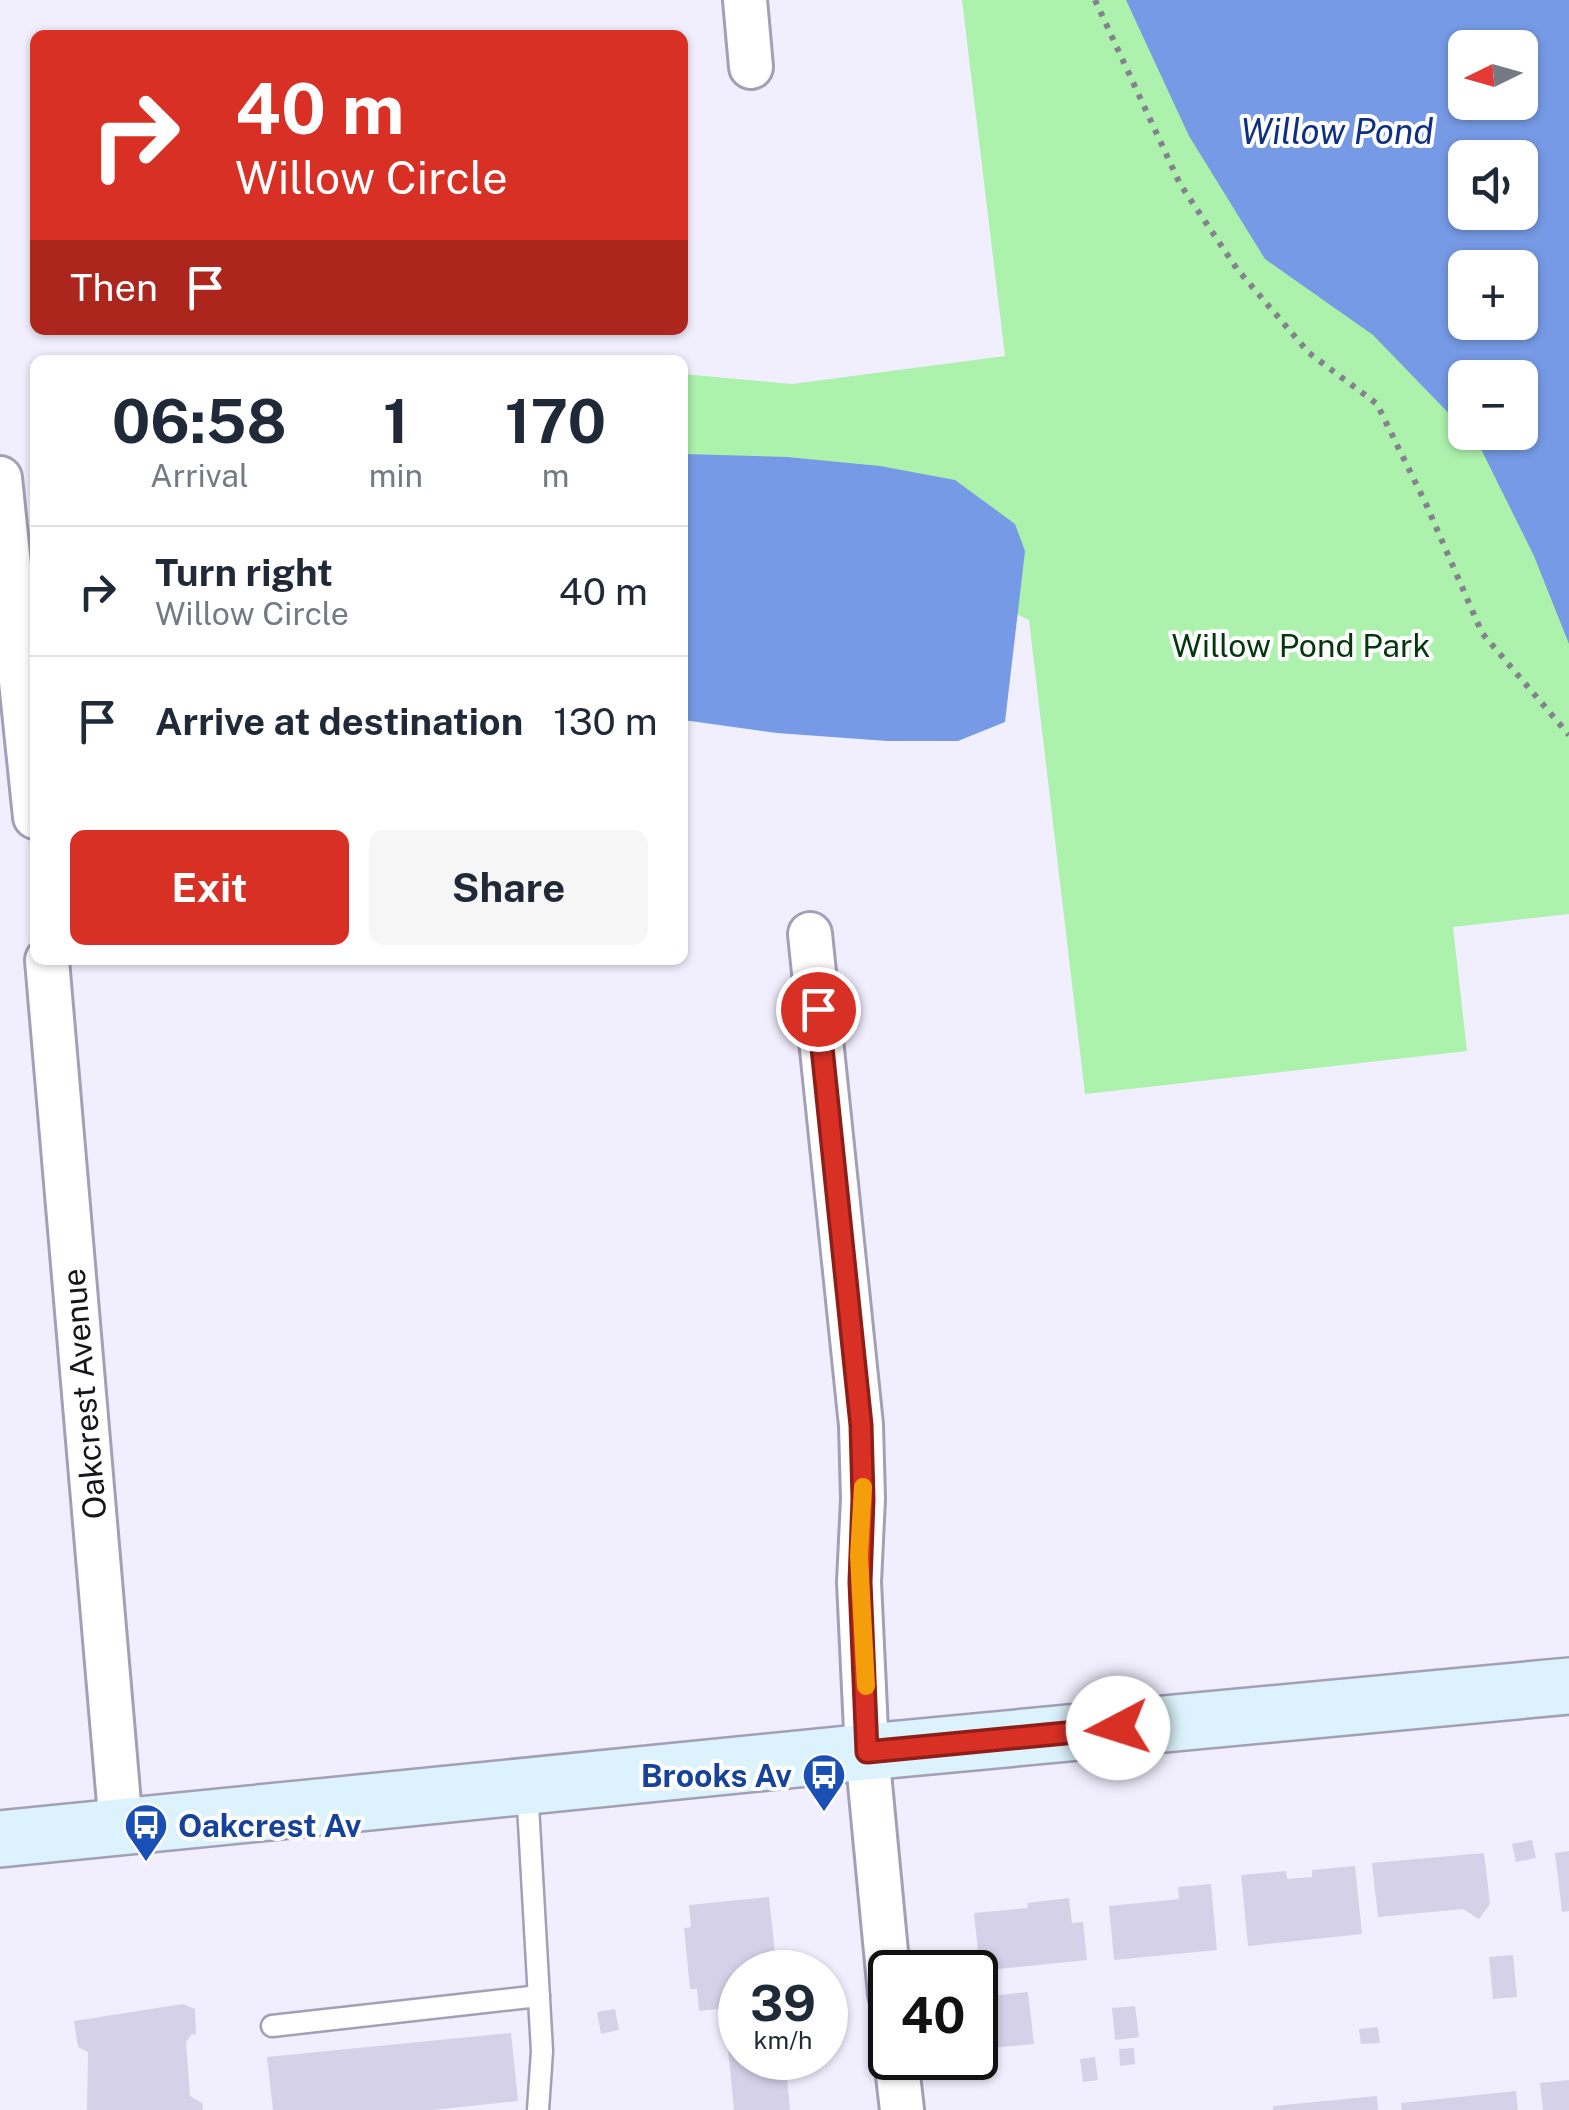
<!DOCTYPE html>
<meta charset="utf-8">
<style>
:root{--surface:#fff;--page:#f6f6f7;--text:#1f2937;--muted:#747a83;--line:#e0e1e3;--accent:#d93025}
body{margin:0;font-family:"Public Sans",sans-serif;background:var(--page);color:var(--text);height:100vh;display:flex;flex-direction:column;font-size:38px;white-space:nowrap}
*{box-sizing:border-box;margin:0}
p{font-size:32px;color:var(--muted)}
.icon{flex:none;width:55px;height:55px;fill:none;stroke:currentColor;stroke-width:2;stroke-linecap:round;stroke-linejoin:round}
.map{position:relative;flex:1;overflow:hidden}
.drawer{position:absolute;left:30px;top:355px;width:658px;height:610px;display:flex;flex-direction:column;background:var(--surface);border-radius:15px;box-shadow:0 2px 8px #0004}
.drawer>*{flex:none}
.guide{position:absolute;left:30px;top:30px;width:658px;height:305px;border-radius:15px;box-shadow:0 2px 8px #0004;background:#d93025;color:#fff;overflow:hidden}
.needle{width:65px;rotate:265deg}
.buttons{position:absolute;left:1448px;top:30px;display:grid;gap:20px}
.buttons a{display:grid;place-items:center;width:90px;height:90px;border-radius:15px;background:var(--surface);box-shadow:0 2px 8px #0004;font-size:50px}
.speed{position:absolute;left:718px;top:1950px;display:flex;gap:20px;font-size:50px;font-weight:700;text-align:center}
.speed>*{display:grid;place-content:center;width:130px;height:130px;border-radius:50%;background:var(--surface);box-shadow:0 2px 8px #0004;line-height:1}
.speed small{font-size:25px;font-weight:400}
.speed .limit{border:5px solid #111;border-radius:15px;background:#fff;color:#111}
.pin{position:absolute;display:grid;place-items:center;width:85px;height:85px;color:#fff;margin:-42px;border:5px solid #fff;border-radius:50%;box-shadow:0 2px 10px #0007}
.me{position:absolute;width:110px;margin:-55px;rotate:265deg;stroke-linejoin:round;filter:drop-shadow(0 0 8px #0008)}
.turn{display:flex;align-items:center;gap:35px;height:210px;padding:0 40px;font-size:45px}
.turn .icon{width:130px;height:130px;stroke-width:2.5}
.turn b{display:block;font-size:70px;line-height:85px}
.then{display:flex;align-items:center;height:95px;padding:0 40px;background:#0003;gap:20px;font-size:38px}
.eta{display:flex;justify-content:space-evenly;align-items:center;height:170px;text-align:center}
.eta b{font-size:60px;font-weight:700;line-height:70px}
.cta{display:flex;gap:20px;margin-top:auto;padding:20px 40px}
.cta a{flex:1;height:115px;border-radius:15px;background:var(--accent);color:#fff;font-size:40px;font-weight:700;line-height:115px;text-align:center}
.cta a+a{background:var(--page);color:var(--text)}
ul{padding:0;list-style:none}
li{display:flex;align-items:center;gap:30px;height:130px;padding:0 40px;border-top:2px solid var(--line)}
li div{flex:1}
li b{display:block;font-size:38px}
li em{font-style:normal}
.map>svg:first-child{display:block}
.green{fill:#acf1ac;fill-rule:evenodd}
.water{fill:#769ae5;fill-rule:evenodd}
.building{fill:#d4d1e9}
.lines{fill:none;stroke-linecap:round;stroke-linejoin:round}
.lane-casing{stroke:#a39fb6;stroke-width:25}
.street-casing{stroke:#a39fb6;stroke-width:48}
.secondary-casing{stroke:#a39fb6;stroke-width:60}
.path{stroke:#83828d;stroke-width:6;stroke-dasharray:5 8;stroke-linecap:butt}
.lane{stroke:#fff;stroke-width:20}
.street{stroke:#fff;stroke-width:42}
.secondary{stroke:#dcf3fd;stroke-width:55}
.route-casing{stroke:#8d1f18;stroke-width:25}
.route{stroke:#d93025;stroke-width:18}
.slow{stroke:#f59e0b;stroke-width:18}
.labels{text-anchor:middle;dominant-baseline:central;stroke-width:8;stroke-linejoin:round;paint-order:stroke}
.park-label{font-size:32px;fill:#04370b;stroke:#fff}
.street-label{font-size:32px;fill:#16151d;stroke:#fff}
.transit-label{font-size:32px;font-weight:bold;fill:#164399;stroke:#fff;text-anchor:end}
.water-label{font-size:35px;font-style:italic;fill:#0e3084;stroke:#fff}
</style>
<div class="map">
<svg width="1569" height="2110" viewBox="0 0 1569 2110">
<rect width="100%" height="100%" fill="#f1effe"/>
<!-- green -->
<path class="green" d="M 962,0 L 1569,0 L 1569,914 L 1453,927 L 1467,1051 L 1085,1094 L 1029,620 L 933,575 L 683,590 L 683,374 L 792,384 L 1005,356 ZM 1465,48 L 1520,48 L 1520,102 L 1465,102 ZM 1465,158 L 1520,158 L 1520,212 L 1465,212 ZM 1465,268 L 1520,268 L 1520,322 L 1465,322 ZM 1465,378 L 1520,378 L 1520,432 L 1465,432 Z"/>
<!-- water -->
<g class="water">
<path d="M 1126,0 L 1569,0 L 1569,644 L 1534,556 L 1479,445 L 1467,433 L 1520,432 L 1520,378 L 1465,378 L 1465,430 L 1373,335 L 1265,259 L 1189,136 ZM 1465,48 L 1520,48 L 1520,102 L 1465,102 ZM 1465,158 L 1520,158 L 1520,212 L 1465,212 ZM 1465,268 L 1520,268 L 1520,322 L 1465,322 Z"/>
<path d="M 683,454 L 787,457 L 880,466 L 955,480 L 1015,524 L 1025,551 L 1005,722 L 958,741 L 887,741 L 777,733 L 683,720 Z"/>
</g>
<!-- building -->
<g class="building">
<path d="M 1532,1840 L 1536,1858 L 1516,1862 L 1512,1844 Z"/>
<path d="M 1569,1851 L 1569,1911 L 1562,1912 L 1555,1853 Z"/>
<path d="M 1484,1853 L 1490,1904 L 1479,1919 L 1463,1909 L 1378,1917 L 1372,1863 Z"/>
<path d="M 1355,1866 L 1362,1934 L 1248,1946 L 1241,1875 L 1286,1871 L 1287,1879 L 1312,1877 L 1312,1870 Z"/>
<path d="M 1211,1884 L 1217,1950 L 1114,1960 L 1109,1906 L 1179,1899 L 1178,1887 Z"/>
<path d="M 769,1897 L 776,1962 L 786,1961 L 788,1972 L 740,1972 L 740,2007 L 699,2011 L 697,1989 L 690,1989 L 684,1928 L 691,1927 L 689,1905 Z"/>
<path d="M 1069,1898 L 1072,1923 L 1083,1922 L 1087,1960 L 980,1971 L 974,1913 L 1028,1908 L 1027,1903 Z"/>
<path d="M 1513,1955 L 1517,1997 L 1493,1999 L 1489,1957 Z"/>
<path d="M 1028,1992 L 1034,2044 L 988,2048 L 983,1997 Z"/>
<path d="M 183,2004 L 195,2009 L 196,2035 L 192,2034 L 186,2042 L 190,2096 L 202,2103 L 203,2110 L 87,2110 L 88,2052 L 78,2047 L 74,2021 Z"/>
<path d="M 1135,2006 L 1139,2037 L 1115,2040 L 1112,2008 Z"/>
<path d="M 615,2009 L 619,2030 L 601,2034 L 597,2012 Z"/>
<path d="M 1378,2027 L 1380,2043 L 1361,2044 L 1359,2029 Z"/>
<path d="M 511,2033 L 518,2101 L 433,2110 L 273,2110 L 267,2057 Z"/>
<path d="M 740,2047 L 740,2058 L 785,2058 L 790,2110 L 734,2110 L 728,2049 Z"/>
<path d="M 1134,2048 L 1135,2064 L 1120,2066 L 1119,2049 Z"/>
<path d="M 1095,2057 L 1098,2080 L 1083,2082 L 1080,2059 Z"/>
<path d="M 1569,2080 L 1569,2110 L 1543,2110 L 1540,2083 Z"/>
<path d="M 1516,2091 L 1518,2110 L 1402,2110 L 1401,2103 Z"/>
<path d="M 1377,2096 L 1378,2110 L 1273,2110 L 1273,2106 Z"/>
</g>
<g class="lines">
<!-- lane casing -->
<g class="lane-casing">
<g id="lane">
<path d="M 527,1788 L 542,2051 L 538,2110"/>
<path d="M 272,2026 L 539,1996"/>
</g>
</g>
<!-- street casing -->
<g class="street-casing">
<g id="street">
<path d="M 745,0 L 751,67"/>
<path d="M 0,478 L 35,817"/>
<path d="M 810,934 L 861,1425 L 863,1499 L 859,1582 L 867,1752 L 890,1994"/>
<path d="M 47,960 L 121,1827"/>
<path d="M 896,2058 L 902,2110"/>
</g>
</g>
<!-- secondary casing -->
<g class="secondary-casing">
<path id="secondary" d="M 0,1839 L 867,1752 L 1569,1686"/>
</g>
<!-- path -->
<path class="path" d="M 1095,0 L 1180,184 L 1237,269 L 1309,353 L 1377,404 L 1426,504 L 1482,633 L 1569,735"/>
<!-- lane -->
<use href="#lane" class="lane"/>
<!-- street -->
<use href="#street" class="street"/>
<!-- secondary -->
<use href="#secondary" class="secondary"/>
</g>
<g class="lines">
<!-- route casing -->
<g class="route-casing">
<path id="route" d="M 818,1009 L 861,1425 L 863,1499 L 860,1582 L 867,1752 L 1118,1728"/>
</g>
<!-- route -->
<use href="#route" class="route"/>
<!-- slow -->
<path class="slow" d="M 863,1487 L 859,1556 L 866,1686"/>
</g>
<!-- icons -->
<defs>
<g id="bus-pin" transform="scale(2.25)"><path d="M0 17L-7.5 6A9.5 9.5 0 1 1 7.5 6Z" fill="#1a4fb4" stroke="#fff"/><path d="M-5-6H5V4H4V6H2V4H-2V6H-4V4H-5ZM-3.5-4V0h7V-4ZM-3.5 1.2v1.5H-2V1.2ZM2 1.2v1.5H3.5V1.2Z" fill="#fff"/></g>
</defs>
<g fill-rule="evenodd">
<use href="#bus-pin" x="824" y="1775"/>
<use href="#bus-pin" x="146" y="1825"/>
</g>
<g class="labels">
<!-- park labels -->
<g class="park-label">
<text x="1301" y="645">Willow Pond Park</text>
</g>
<!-- street labels -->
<g class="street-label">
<text transform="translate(84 1394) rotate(-95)">Oakcrest Avenue</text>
</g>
<!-- transit labels -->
<g class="transit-label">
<text x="792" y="1775">Brooks Av</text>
<text x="178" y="1825" text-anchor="start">Oakcrest Av</text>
</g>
<!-- water labels -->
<g class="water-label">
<text x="1337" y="131">Willow Pond</text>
</g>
</g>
</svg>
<div class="buttons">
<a><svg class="needle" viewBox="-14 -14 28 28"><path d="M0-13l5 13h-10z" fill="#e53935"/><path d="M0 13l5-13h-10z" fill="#747a83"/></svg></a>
<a><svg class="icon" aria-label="sound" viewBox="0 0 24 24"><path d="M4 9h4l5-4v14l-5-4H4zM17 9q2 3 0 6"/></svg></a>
<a>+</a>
<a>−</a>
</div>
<div class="speed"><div>39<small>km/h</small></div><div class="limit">40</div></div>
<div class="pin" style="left:818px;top:1009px;background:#d93025"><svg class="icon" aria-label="arrive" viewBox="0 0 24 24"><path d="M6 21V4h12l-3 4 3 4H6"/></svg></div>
<svg class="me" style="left:1118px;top:1728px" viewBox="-20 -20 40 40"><circle r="19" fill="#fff"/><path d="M0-13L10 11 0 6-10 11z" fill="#d93025"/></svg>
<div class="guide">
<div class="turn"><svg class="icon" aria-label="right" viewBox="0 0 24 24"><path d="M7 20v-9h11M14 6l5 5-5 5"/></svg><div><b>40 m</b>Willow Circle</div></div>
<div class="then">Then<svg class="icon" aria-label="arrive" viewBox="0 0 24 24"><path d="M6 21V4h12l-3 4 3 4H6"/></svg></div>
</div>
<section class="drawer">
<div class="eta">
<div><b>06:58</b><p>Arrival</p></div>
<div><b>1</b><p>min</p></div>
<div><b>170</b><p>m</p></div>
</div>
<ul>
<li><svg class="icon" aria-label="right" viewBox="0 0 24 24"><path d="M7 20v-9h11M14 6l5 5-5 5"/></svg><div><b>Turn right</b><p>Willow Circle</p></div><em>40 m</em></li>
<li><svg class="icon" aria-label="arrive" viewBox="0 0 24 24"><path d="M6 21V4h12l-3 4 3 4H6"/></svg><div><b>Arrive at destination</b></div><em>130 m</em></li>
</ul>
<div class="cta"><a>Exit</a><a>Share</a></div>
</section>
</div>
